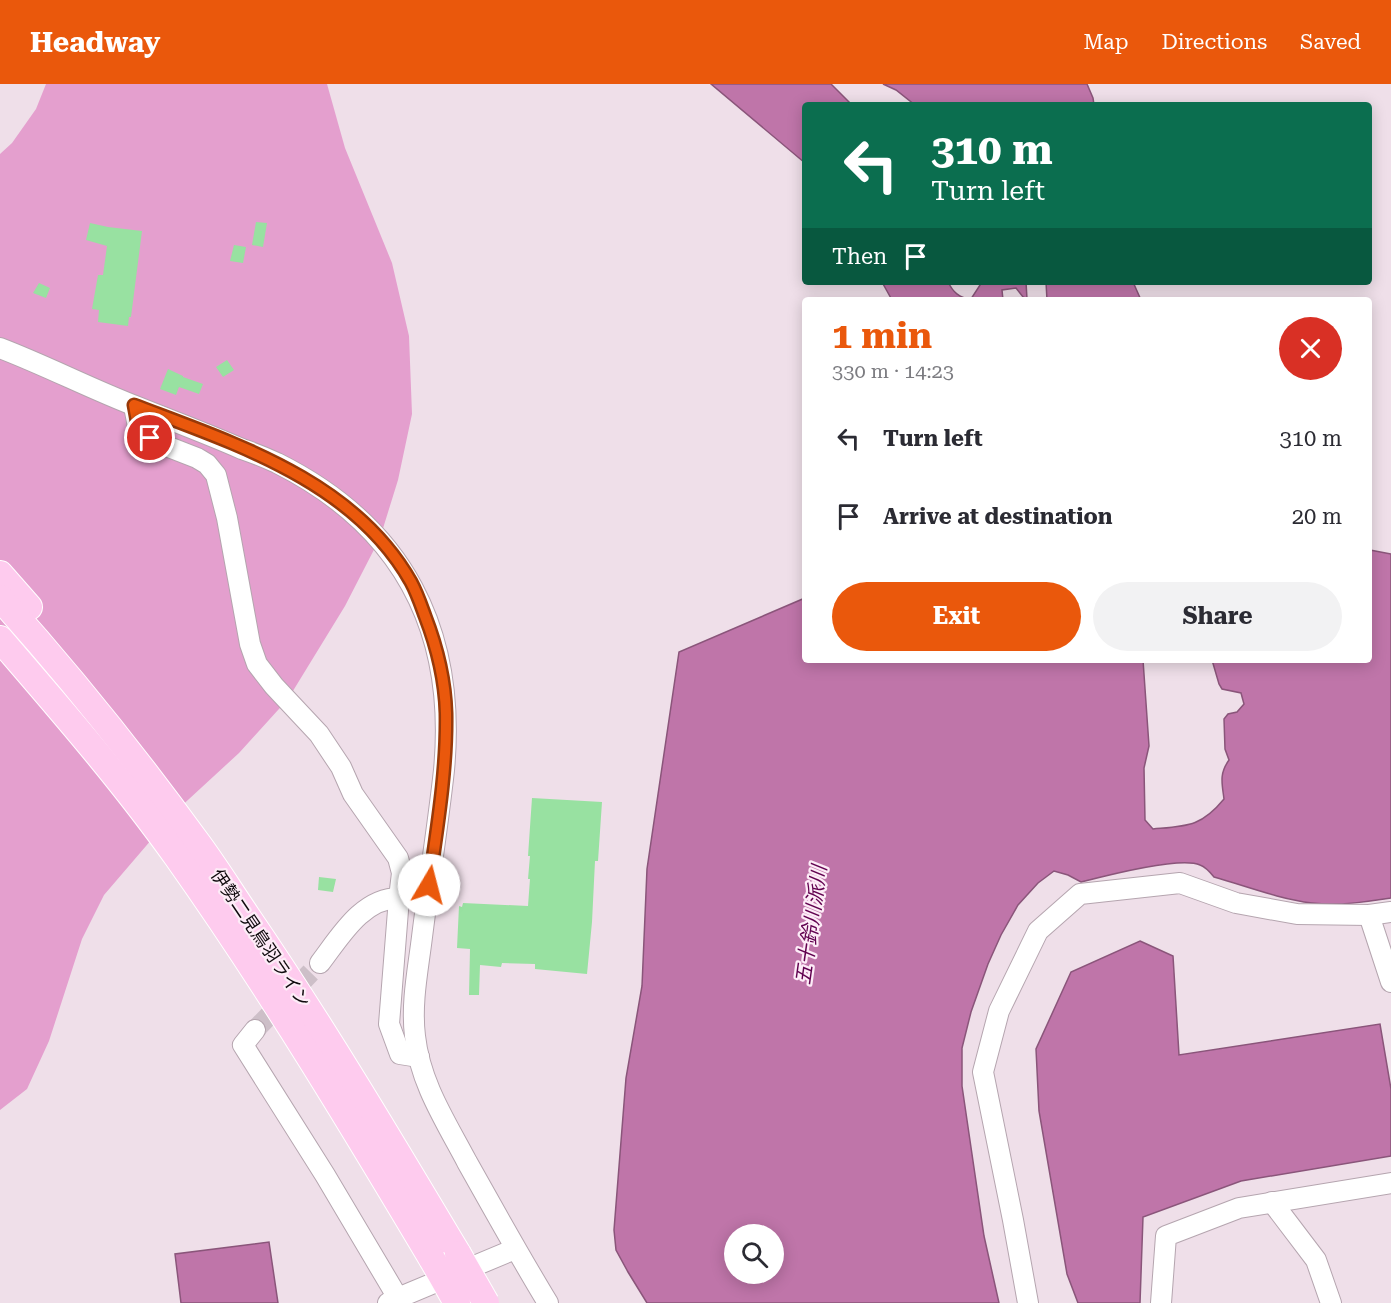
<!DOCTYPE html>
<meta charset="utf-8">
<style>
:root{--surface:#fff;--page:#f2f2f3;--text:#2b2b33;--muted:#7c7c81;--accent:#ea580c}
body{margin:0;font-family:"Roboto Serif","Noto Sans JP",serif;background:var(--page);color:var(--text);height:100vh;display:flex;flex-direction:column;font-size:22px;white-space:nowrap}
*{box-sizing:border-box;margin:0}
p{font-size:20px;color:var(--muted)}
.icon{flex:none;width:33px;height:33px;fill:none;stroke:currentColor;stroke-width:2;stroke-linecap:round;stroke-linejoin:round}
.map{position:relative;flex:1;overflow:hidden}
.sheet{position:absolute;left:802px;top:213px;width:570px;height:366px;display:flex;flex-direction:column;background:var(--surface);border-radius:6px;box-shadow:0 3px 15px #0003}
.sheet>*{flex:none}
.guide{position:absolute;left:802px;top:18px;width:570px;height:183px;border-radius:6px;box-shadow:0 3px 15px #0003;background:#0b6e4f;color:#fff;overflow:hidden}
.tools{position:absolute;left:724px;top:1140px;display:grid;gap:12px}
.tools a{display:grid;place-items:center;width:60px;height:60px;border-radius:50%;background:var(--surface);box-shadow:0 3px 15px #0003;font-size:30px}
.pin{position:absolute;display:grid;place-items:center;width:51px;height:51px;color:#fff;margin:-26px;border:3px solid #fff;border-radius:50%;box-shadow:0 2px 6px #0007}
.me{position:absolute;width:66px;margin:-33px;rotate:8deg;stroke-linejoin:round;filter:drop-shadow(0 0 4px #0008)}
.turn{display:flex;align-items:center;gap:21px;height:126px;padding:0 30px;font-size:27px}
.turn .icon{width:78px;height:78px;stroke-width:2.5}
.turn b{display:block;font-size:42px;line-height:51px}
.then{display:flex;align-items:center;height:57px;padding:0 30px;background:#0003;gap:12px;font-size:22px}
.round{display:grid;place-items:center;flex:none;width:63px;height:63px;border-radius:32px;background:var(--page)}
.overview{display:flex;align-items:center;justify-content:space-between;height:102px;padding:0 30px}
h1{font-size:36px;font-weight:700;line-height:45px;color:var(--accent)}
.primary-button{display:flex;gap:12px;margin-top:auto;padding:12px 30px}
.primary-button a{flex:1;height:69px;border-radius:36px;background:var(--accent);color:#fff;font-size:24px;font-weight:700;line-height:69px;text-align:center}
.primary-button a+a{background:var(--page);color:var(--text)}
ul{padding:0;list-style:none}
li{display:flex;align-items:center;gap:18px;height:78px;padding:0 30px}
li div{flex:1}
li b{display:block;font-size:22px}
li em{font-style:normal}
header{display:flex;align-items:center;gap:36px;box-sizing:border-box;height:84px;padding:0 30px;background:var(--accent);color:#fff}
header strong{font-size:28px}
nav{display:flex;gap:33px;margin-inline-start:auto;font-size:21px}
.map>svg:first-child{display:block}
.green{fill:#e49fce}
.water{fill:#bf75a9;stroke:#8a557a;stroke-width:1.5;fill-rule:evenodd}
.building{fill:#98e1a1}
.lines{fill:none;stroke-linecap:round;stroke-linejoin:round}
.minor-tunnel{stroke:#cdbfc8;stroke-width:20;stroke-dasharray:20 10;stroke-linecap:butt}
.minor-casing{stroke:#b5a5af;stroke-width:22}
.major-casing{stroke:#fff;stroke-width:28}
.minor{stroke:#fff;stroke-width:20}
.major{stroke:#fecbee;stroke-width:26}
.major-bridge-casing{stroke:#fff;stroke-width:28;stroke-linecap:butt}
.major-bridge{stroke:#fecbee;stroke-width:26}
.route-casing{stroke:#983908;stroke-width:15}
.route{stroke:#ea580c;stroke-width:10}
.labels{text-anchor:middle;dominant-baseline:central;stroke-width:4.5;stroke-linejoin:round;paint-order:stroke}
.street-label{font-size:18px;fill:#0f0a0d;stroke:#fdecf7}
.water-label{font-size:20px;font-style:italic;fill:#61014f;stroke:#fdecf7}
</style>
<header>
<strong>Headway</strong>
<nav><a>Map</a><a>Directions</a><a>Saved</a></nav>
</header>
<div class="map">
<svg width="1391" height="1219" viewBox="0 0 1391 1219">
<rect width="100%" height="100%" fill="#efdfe9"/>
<!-- green -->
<path class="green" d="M 46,0 L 327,0 L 345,64 L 392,179 L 409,252 L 412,330 L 398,396 L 380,454 L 345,522 L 288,615 L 239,669 L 176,727 L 104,811 L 82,855 L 49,957 L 27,1005 L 0,1026 L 0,70 L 12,59 L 36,25 Z"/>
<!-- water -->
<g class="water">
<path d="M 711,0 L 831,0 L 852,21 L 806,21 L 805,79 Z"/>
<path d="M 883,0 L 1087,0 L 1093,14 L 1094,21 L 915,21 L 896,6 Z"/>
<path d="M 882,198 L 948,198 C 953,208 959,214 971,215 L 982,198 L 1026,198 L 1027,215 L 1023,213 L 1016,204 L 1002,206 L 1003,216 L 892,216 Z"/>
<path d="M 1046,198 L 1133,198 L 1141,216 L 1047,216 Z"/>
<path d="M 1370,466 L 1391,470 L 1391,814 C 1365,818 1339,822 1312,819 C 1279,815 1246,802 1214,793 C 1210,788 1206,783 1200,781 C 1181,772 1104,792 1081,798 L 1068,791 L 1054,787 L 1038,799 L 1018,821 L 1001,851 L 988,880 L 971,928 L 962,964 L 962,1002 L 984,1152 L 999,1219 L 647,1219 L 628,1188 L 616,1166 L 614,1146 L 626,994 L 642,902 L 647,785 L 679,568 L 805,514 L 806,576 L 1143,576 L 1149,662 L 1144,684 L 1145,736 L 1153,745 C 1187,742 1201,743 1224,715 C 1222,699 1219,690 1229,676 L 1225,665 L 1224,635 L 1228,630 L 1237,628 L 1244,620 L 1241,609 L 1222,605 L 1219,600 L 1212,576 L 1370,576 ZM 735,1150 L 774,1150 L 774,1190 L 735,1190 Z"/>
<path d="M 1140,857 L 1173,872 L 1179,971 L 1380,940 L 1391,1005 L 1391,1072 L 1241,1097 L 1143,1133 L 1140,1219 L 1078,1219 L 1067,1190 L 1039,1027 L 1036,965 L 1071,888 Z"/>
<path d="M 269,1158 L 278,1219 L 181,1219 L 175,1170 Z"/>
</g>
<!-- building -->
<g class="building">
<path d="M 256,138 L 267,139 L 263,163 L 252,161 Z"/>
<path d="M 90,139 L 108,143 L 142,147 L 131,233 L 129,233 L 128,242 L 98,238 L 99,226 L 92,225 L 98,191 L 103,191 L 107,162 L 86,156 Z"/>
<path d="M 234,161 L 246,163 L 243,179 L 230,177 Z"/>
<path d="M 39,199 L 50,204 L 46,214 L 33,209 Z"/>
<path d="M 227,276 L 234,286 L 223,293 L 216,283 Z"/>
<path d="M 168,285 L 183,292 L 183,293 L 203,300 L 199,310 L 179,303 L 176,311 L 160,305 Z"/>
<path d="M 532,714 L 602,718 L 598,777 L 595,777 L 592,838 L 587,890 L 535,885 L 535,880 L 502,879 L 501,883 L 480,881 L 479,911 L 469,911 L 470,865 L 457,864 L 459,822 L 462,823 L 463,819 L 528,822 L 530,795 L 528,795 L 530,772 L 528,772 Z"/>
<path d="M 319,793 L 336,795 L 333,808 L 318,806 Z"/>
</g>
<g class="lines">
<!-- minor-tunnel -->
<path class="minor-tunnel" d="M 255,946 L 320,879"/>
<!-- minor casing -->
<g class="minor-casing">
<g id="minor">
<path d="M 0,264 C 47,282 91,305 138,323 C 173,337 208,350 242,365 C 254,369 266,374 277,379 C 403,442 457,546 444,686 C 438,741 429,797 422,853 C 418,886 411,919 415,952 C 420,999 446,1038 467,1078 C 494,1126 520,1173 548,1219"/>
<path d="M 134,322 L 139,348 L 161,360 L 197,374 L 207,380 L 216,391 L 227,434 L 250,560 L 257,580 L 274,602 L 319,650 L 341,683 L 353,710 L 398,774 L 402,789 L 399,814 C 362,814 340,853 320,879"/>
<path d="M 399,814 L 389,940 L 400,970 L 419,973"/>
<path d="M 1369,831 L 1391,898"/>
<path d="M 255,946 L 243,961 L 325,1091 L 398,1214"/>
<path d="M 1272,1118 L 1316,1176 L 1331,1219"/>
<path d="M 388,1219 L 398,1214 L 515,1165"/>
<path d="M 1028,1219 L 1013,1136 L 983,988 L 999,927 L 1038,847 L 1080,810 L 1180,799 L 1236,819 L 1297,830 L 1369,831 L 1391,828"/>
<path d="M 1161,1219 L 1166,1152 L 1239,1124 L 1391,1099"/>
</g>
</g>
<!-- major casing -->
<g class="major-casing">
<g id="major">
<path d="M 0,490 L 29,523"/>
<path d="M 0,514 C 69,591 135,673 196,757 C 214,781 230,807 247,832 C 322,942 390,1056 458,1170"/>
<path d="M 0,555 C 61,626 123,697 177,773 C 269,903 351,1039 432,1175"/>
</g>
</g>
<!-- minor -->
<use href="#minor" class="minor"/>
<!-- major -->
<use href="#major" class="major"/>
<!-- major-bridge casing -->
<g class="major-bridge-casing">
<g id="major-bridge">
<path d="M 458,1170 L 486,1219"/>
<path d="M 432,1175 L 457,1219"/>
</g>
</g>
<!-- major-bridge -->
<use href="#major-bridge" class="major-bridge"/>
</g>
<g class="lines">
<!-- route casing -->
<g class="route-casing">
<path id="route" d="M 150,354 L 139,348 L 134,321 C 236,360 354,397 411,498 C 417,509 421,521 425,532 C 437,563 445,595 446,629 C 447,686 437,744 429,801"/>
</g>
<!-- route -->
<use href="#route" class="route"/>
</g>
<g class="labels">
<!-- street labels -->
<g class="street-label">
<text transform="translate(261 854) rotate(56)">伊勢二見鳥羽ライン</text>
</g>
<!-- water labels -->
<g class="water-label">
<text transform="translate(811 841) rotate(-82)">五十鈴川派川</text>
</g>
</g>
</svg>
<div class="tools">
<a><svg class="icon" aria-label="search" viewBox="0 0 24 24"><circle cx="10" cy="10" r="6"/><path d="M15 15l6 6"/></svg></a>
</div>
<div class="pin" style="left:150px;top:354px;background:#d93025"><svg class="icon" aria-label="arrive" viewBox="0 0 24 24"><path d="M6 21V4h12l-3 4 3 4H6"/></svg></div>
<svg class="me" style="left:429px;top:801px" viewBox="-20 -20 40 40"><circle r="19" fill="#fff"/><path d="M0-13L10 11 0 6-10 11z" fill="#ea580c"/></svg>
<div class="guide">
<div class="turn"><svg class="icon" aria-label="left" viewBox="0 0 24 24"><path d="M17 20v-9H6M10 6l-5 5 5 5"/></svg><div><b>310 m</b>Turn left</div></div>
<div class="then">Then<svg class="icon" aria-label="arrive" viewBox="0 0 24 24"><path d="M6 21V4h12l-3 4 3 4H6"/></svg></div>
</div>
<section class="sheet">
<div class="overview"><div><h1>1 min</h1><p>330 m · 14:23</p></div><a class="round" style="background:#d93025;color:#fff"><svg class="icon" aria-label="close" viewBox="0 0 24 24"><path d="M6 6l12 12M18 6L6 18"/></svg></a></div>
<ul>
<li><svg class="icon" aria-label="left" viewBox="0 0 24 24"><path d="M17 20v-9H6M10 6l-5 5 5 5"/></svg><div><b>Turn left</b></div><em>310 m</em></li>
<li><svg class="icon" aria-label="arrive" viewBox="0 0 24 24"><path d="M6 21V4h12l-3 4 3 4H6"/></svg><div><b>Arrive at destination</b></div><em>20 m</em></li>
</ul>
<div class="primary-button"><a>Exit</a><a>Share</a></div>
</section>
</div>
